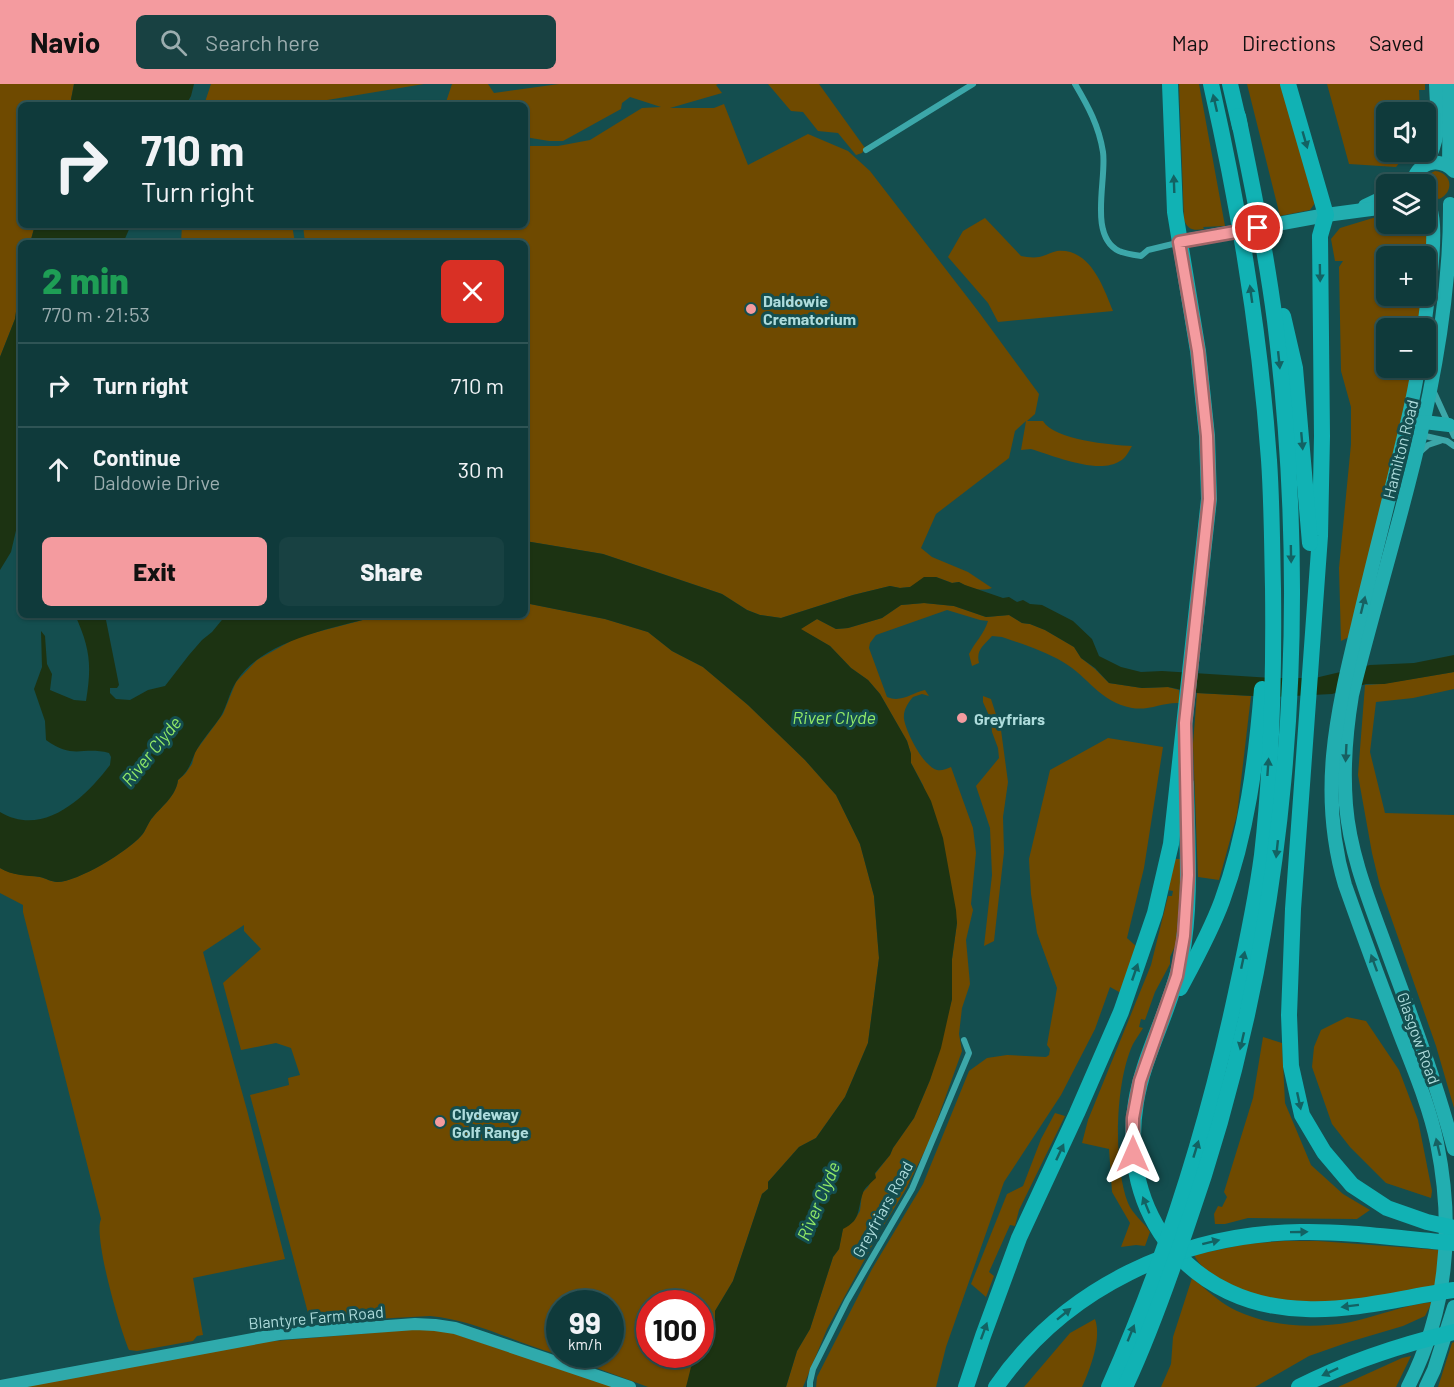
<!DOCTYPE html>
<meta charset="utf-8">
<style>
:root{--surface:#0f3a3b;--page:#184142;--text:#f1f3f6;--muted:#9badaf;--line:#2f5455;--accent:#f49b9f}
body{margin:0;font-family:Barlow,sans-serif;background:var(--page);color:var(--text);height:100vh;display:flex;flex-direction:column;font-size:22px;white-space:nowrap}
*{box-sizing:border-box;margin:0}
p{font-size:20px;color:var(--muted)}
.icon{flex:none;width:33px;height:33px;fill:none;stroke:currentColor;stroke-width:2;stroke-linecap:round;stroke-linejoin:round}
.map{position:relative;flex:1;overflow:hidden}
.details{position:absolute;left:18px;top:156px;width:510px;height:378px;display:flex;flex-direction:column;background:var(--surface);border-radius:9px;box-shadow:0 2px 4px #0004,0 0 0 2px var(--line)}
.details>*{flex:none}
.top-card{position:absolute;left:18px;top:18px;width:510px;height:126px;border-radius:9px;box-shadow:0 2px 4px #0004,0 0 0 2px var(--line);background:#0f3a3b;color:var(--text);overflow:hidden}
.buttons{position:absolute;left:1376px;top:18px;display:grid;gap:12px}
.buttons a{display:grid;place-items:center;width:60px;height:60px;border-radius:9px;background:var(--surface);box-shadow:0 2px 4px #0004,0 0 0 2px var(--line);font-size:30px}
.speed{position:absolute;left:546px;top:1206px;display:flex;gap:12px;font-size:30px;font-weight:700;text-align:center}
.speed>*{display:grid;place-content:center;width:78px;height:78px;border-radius:50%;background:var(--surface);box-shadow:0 2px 4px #0004,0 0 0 2px var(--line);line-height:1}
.speed small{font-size:15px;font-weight:400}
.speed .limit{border:9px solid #d22;background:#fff;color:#111}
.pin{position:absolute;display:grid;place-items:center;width:51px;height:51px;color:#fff;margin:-26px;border:3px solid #fff;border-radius:50%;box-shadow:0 2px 6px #0007}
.me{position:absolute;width:66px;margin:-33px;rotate:0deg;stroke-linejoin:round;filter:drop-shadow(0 0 4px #0008)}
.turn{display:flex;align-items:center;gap:21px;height:126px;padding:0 24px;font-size:27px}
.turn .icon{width:78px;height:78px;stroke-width:2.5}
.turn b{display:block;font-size:42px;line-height:51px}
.round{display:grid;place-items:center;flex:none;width:63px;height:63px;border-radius:9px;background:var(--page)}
.overview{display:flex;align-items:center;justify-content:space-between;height:102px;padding:0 24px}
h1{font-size:36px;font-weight:800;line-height:45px;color:#1e9e55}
.action{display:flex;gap:12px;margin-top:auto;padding:12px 24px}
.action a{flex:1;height:69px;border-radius:9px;background:var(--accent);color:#111;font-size:24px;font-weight:800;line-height:69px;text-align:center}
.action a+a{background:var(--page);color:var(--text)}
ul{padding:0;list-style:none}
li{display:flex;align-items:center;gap:18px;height:84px;padding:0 24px;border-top:2px solid var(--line)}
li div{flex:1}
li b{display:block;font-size:22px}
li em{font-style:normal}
header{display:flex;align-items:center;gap:36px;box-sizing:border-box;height:84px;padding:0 30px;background:var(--accent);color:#111}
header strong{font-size:28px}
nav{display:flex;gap:33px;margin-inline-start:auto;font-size:21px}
.search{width:420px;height:54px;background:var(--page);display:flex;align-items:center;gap:15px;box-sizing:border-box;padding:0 21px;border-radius:9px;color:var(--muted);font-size:22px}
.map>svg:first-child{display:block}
.green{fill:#6f4a00;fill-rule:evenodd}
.water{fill:#1c3312}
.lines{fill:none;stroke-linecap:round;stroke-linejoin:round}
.street{stroke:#3ca7a9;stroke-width:6}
.secondary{stroke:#2faaac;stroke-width:12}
.primary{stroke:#22aeb0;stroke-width:14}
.highway{stroke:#11b2b4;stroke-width:16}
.oneway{fill:#136263}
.oneway2{fill:#176162}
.route-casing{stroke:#9f6567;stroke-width:15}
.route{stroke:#f49b9f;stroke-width:10}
.poi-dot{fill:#f49b9f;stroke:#144e4f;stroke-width:2}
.labels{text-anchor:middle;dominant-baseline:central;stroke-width:6;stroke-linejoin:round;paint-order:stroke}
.poi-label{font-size:16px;font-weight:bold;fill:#aedcdc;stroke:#144e4f;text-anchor:start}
.street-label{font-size:16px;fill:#aedcdc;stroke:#144e4f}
.water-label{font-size:18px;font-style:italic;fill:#92e967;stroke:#144e4f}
</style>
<header>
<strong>Navio</strong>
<div class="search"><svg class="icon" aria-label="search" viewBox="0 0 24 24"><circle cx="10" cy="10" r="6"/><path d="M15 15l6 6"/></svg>Search here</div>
<nav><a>Map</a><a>Directions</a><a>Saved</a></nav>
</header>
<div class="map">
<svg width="1454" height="1303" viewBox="0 0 1454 1303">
<rect width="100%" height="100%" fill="#144e4f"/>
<!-- green -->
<g class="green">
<path d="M 0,0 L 74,0 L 70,21 L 21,21 L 21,141 L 35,141 L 30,159 L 21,159 L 20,205 L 15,235 L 0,273 Z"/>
<path d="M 211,0 L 424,0 L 297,21 L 204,21 Z"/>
<path d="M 452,0 L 488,0 L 494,9 L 559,0 L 718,0 L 716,1 L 722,9 L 670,24 L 714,24 L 724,20 L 748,81 L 808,50 L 848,67 L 870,87 L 978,227 L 1039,310 L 1035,330 L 1027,337 L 1043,337 C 1054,356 1111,361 1132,362 C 1129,367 1125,375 1120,377 C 1099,391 1054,372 1031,365 L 1021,366 L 1026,337 L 1015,347 L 1009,374 L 936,430 L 921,464 L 932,473 L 968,488 L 992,504 C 981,508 968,504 959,498 L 952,499 L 936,493 L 910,503 L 900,504 L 890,502 L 853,511 L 781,534 L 760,531 L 747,526 L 722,510 L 603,470 L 525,457 L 525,159 L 305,159 L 303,141 L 525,141 L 525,62 L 558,62 L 590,56 L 642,24 L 661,23 L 630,13 L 622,19 L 621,25 L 563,57 L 549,57 L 525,53 L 525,21 L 445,21 Z"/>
<path d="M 768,0 L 819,0 L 865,64 L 862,69 L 856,71 L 838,49 L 818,47 L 803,28 L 791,27 Z"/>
<path d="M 1179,0 L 1199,0 L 1225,142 L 1203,143 L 1204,145 C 1194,147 1188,146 1184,136 Z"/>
<path d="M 1247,0 L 1283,0 L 1315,119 L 1310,126 L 1280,132 Z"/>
<path d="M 1327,0 L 1425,0 L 1425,6 L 1419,6 L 1420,28 L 1386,28 L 1386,68 L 1408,68 L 1396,83 L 1349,80 Z"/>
<path d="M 1435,87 C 1453,89 1454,109 1439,115 L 1426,111 L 1425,100 L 1422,100 L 1427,91 Z"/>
<path d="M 1386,130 L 1386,140 L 1422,140 L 1428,143 L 1425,194 L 1425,172 L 1386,172 L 1386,212 L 1423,212 L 1420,244 L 1386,244 L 1386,284 L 1415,284 L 1349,553 L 1341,557 L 1339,484 L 1351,360 L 1351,323 L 1341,287 L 1339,183 L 1343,177 L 1335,177 L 1331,155 L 1340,144 Z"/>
<path d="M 985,134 L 1021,172 C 1026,173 1033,174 1039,173 C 1045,172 1051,168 1057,167 C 1090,164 1103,202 1113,227 L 998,238 L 988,219 L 948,173 L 963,147 Z"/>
<path d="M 182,141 L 292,141 L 295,159 L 181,159 Z"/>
<path d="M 525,519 L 605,535 L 648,548 L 672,567 L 703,583 L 748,621 L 805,676 L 836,711 L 860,760 L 874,812 L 879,874 L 868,959 L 845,1013 L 816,1054 L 799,1063 L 768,1098 L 768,1105 L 762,1110 L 733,1197 L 715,1227 L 715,1237 L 701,1269 L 700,1220 L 650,1220 L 650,1270 L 700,1271 L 686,1303 L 648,1303 L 591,1282 L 585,1277 L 597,1279 C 583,1275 569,1274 556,1270 C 513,1258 475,1236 430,1232 L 320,1238 L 308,1229 L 250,1011 L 289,1001 L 288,994 L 300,991 L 291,964 L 276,959 L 241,966 L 223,899 L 261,865 L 244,847 L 244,841 L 203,868 L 247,1026 L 285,1175 L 193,1194 L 203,1251 L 197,1252 L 193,1257 L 137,1267 L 129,1266 C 120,1245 93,1153 101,1135 L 23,828 L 23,821 L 0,809 L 0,784 C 12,791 26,791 40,793 C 45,794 52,798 57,798 C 77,798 128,767 141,752 C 146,747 148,738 153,733 C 163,721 176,712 178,696 L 185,690 L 192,680 L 195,668 L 223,630 L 236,598 L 257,576 L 298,553 L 382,531 L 525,531 ZM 560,1220 L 610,1220 L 610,1270 L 560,1270 Z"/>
<path d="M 924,519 L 954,522 L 986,533 L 1009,531 L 1022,539 L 1030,540 L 1045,546 L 1074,563 L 1081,574 L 1095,585 L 1109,599 L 1142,604 L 1168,603 L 1179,606 L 1179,619 C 1163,618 1149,627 1132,624 C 1098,617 1089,593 1063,578 C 1044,567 1022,560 1002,553 L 992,552 C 983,562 976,566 979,579 L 972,582 L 969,570 C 975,558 984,550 988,537 L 980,536 L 947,526 L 876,551 L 870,559 L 869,564 L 887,613 C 901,619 912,609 925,606 L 929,612 L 922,610 L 913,613 C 908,619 903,626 904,635 C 906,648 923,682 937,686 C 942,687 946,685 951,683 L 973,744 L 976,769 L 971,820 L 973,826 L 966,856 L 970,900 L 962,924 L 959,950 L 962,967 L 930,1056 L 906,1105 L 879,1149 L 827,1245 L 803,1303 L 786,1303 L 797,1267 L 810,1245 L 833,1173 L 839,1165 L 843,1144 L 854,1137 L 860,1127 L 862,1109 L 868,1103 L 875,1090 L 890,1071 L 893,1064 L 914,1034 L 930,996 L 952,915 L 952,875 L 957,839 L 923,701 L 911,679 L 911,670 L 907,657 L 880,610 L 868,596 L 851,584 L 830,562 L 800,545 L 817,535 L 836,545 L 848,544 L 882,534 L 901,521 Z"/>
<path d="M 1454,588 L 1454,605 L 1413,614 L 1376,618 L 1370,668 L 1385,729 L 1454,731 L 1454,1024 L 1436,962 L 1380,802 L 1372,769 L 1358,691 L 1365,601 L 1382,600 Z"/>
<path d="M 1197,609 L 1251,612 L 1237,731 L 1219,796 L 1198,793 L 1193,660 Z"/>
<path d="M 983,612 L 991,615 L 1001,646 L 1008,698 L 1003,733 L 1004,768 L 994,857 L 984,862 L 992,791 L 990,744 L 976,702 L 999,674 L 998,664 L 992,648 L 991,636 L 983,618 Z"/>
<path d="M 1108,654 L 1163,663 L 1144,784 L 1127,854 L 1137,863 L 1121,909 L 1110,903 L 1095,945 L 1061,1011 L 1004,1098 L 946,1263 L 936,1303 L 816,1303 L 817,1293 L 872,1185 L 923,1100 L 969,987 L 987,974 L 1007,971 L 1046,973 L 1049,971 L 1050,965 L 1047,961 L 1057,904 L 1037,849 L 1031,810 L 1029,775 L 1050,686 Z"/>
<path d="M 1175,775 L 1182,775 L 1176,860 L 1170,873 L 1170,880 L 1155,908 L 1145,936 L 1141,935 L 1139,943 L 1143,944 C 1140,949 1136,955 1133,960 C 1115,998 1113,1080 1128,1119 C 1133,1131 1143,1137 1150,1148 L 1145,1162 L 1136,1161 L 1121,1163 L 1130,1139 L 1112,1108 L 1109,1065 L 1082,1059 L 1088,1036 L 1151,881 L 1168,812 L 1172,812 L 1173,807 L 1168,806 Z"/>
<path d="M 1347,933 L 1366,937 L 1399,986 L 1418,1036 L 1432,1107 L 1431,1114 L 1386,1099 L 1350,1063 L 1332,1040 L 1312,983 L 1314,963 L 1321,946 Z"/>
<path d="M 1263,953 L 1282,959 L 1285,1019 L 1311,1081 L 1343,1110 L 1370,1126 L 1357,1135 L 1248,1134 L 1225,1140 L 1215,1140 L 1214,1130 L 1218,1122 L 1222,1123 L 1227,1113 L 1224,1108 L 1253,1014 Z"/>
<path d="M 1055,1029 L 1065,1032 L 1019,1126 L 1015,1142 L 1010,1141 L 989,1188 L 994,1192 L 986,1213 L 971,1200 L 1007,1110 L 1023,1102 L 1041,1055 Z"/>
<path d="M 1284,1157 L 1318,1157 L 1440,1166 L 1436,1201 C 1368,1216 1283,1233 1221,1195 C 1209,1188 1200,1183 1194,1171 L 1246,1160 Z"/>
<path d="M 1192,1194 C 1206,1205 1221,1220 1237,1227 C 1272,1243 1313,1245 1351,1238 C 1378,1232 1404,1221 1432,1218 L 1425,1232 L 1403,1242 L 1349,1258 L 1309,1272 L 1255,1303 L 1161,1303 L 1171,1280 L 1173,1253 Z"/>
<path d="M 1095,1235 C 1102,1255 1090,1285 1082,1303 L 1024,1303 L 1070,1249 Z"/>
<path d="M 418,1245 L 446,1247 L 615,1303 L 19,1303 L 250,1259 Z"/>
<path d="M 1454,1258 L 1454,1303 L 1438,1303 L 1452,1259 Z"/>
<path d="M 1411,1272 L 1396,1303 L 1338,1303 L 1402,1274 Z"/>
</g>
<!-- water -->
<g class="water">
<path d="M 74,0 L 194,0 L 191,12 L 186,21 L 70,21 Z"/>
<path d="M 35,141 L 131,141 L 123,159 L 30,159 Z"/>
<path d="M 21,191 L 21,425 L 11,468 L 0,486 L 0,273 L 15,235 Z"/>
<path d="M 525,457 L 603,470 L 722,510 L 747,526 L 760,531 L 781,534 L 853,511 L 890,502 L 900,504 L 910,503 L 924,493 L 936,493 L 952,499 L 959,498 L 965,501 L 1003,514 L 1009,513 L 1017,518 L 1023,516 L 1030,520 L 1042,521 L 1073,537 L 1092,555 L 1099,572 L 1121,583 L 1141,588 L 1162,587 L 1274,594 L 1315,594 L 1370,581 L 1414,579 L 1454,571 L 1454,588 L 1384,600 L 1366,600 L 1332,610 L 1273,613 L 1197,609 L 1168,603 L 1142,604 L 1109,599 L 1095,584 L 1081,574 L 1074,563 L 1045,546 L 1030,540 L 1022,539 L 1009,531 L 986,533 L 954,522 L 924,519 L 901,521 L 882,534 L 848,544 L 836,545 L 817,535 L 801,545 L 830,562 L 851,584 L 868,596 L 880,610 L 907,657 L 911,670 L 911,679 L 931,717 L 943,754 L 956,826 L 957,839 L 952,875 L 952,915 L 941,964 L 930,996 L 914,1034 L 893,1064 L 890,1071 L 875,1089 L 876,1094 C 872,1098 864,1104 863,1109 C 857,1124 862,1136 843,1145 L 839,1165 L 833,1173 L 810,1245 L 797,1267 L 786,1303 L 686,1303 L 692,1279 L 700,1270 L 715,1237 L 715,1227 L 733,1197 L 762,1110 L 768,1105 L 768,1098 L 799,1063 L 816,1054 L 845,1013 L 868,959 L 879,874 L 874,812 L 860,760 L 836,711 L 805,676 L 748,621 L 703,583 L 672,567 L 648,548 L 605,535 L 525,519 Z"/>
<path d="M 75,531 L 105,531 L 119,601 L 117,604 L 110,604 L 110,609 L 116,615 L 130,616 L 148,606 L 165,602 L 189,571 L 202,556 L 212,548 L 226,531 L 382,531 C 337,543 261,556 236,598 C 229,609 227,622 221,632 C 213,644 201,657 195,669 C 190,681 188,688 178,696 C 176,712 163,721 153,733 C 148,738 146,747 141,752 C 128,767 78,798 57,798 C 52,798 45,794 40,793 C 26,791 12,792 0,784 L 0,728 C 43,754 85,714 110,681 L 111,673 L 109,669 C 82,662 73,676 46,656 L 45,637 L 34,605 L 42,583 L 41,547 L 45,552 L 47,580 L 52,590 L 50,606 L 74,616 L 86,617 C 92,581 90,564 75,531 Z"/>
</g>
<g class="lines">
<!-- street -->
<g class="street">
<path d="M 1075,0 C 1088,22 1099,42 1103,68 C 1107,95 1088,152 1119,167 C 1126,170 1134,171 1141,172 L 1148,166 L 1177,159"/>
<path d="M 866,66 L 973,0"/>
<path d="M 1433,306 L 1454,352"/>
<path d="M 1421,351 L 1447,357 L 1454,362"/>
<path d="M 1420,368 L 1428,361 L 1440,357"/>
<path d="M 810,1303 L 810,1298 L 813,1285 L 847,1217 L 912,1105 L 969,969 L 964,956"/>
</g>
<!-- secondary -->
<path class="secondary" d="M 0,1302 L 279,1250 L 415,1240 L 435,1241 L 455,1244 L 630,1303"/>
<!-- primary -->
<g class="primary">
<path d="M 1425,81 C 1442,53 1437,31 1436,0"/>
<path d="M 1449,82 L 1450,0"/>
<path d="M 1413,100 C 1415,78 1439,72 1454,87"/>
<path d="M 1450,120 C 1451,289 1392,449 1352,611 C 1346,647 1343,684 1346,721 C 1350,771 1370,819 1387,866 C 1411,932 1436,997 1454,1065"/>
<path d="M 1365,122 L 1386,112"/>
<path d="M 1179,158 L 1326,131 L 1386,123"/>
<path d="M 1424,244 C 1427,217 1439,147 1430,124"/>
<path d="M 1418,340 L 1424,338 L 1449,341"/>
<path d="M 1408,1303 C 1447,1227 1454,1143 1437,1059 C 1428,1016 1409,975 1394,934 C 1377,890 1361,846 1345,801 C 1318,710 1336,631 1358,541 C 1371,485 1386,429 1399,373 C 1406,343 1414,314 1418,284"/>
<path d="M 1426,1303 L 1434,1286 L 1454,1223"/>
</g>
<!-- highway -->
<g class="highway">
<path d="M 1230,0 L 1240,43"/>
<path d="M 1288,0 L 1326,131 L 1320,152 L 1322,352 L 1320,452 L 1293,825 L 1289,931 L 1291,982 L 1302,1031 L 1324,1068 L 1352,1101 L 1387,1124 L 1427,1138 L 1454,1144"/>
<path d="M 1283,232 L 1295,284 L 1310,459"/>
<path d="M 1186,700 C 1187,759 1192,818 1181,876 C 1171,925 1144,969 1136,1018 C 1117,1131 1192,1223 1306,1225 C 1355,1227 1405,1213 1454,1206"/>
<path d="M 1180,904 C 1195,876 1211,847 1222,817 C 1247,749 1256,678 1262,605"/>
<path d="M 966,1303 L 983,1252 L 1019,1154 L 1077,1029 L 1121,928 L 1155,829 L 1171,760 L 1209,415 L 1207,352 L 1198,267 L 1175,128 L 1170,0"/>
<path d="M 996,1303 C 1065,1203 1180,1150 1300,1148 C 1351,1147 1403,1155 1454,1159"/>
<path d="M 1109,1303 C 1165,1177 1207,1044 1236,909 C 1246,863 1256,817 1262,771 C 1272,683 1274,592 1273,504 C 1272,461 1272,419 1269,376 C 1260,249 1239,124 1211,0"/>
<path d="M 1125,1303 C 1149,1252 1168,1198 1186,1145 C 1289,853 1313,544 1275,237 C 1266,168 1252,100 1238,32"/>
<path d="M 1299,1303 C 1348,1278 1400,1261 1454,1248"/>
</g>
</g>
<!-- one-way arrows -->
<defs><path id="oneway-solid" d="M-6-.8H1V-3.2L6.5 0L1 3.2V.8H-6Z" transform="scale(1.5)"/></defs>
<g class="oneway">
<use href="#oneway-solid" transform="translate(1215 19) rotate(-103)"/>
<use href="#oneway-solid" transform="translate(1305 56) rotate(74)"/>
<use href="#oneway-solid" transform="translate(1174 100) rotate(-92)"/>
<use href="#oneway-solid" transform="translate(1320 189) rotate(89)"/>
<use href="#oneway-solid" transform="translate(1251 210) rotate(-98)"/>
<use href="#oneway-solid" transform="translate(1279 276) rotate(84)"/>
<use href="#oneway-solid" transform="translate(1302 357) rotate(85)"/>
<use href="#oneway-solid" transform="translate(1291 470) rotate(89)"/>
<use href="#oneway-solid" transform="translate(1268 683) rotate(-86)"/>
<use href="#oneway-solid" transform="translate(1277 765) rotate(96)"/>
<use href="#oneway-solid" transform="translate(1243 876) rotate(-78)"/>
<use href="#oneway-solid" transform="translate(1135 888) rotate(-71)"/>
<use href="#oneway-solid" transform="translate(1242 957) rotate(103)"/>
<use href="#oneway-solid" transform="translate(1299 1017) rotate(78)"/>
<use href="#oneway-solid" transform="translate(1196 1065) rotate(-73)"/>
<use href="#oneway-solid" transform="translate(1060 1068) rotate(-65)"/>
<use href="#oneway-solid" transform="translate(1146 1121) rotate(-112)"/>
<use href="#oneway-solid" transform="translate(1299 1148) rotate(-1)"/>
<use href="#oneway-solid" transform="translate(1211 1158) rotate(-14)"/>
<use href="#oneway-solid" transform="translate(1350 1222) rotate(173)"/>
<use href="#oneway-solid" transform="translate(1064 1230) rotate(-39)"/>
<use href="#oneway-solid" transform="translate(984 1247) rotate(-70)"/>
<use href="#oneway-solid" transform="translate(1131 1249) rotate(-68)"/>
<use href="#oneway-solid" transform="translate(1330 1288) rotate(155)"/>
</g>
<g class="oneway2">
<use href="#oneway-solid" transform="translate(1363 521) rotate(-76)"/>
<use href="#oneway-solid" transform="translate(1346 669) rotate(93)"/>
<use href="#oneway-solid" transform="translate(1374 879) rotate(-110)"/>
<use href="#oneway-solid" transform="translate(1438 1063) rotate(-103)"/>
</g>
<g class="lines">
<!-- route casing -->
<g class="route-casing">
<path id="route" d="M 1133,1070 L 1133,1034 L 1140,997 L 1177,892 L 1184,852 L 1188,791 L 1185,639 L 1209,415 L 1207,352 L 1198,267 L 1179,158 L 1258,144"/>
</g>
<!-- route -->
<use href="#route" class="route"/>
</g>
<!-- markers -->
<g class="poi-dot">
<circle cx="751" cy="225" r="6"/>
<circle cx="962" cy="634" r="6"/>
<circle cx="440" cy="1038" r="6"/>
</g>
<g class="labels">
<!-- poi labels -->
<g class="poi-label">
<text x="763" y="216">Daldowie<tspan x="763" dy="18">Crematorium</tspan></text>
<text x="974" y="634">Greyfriars</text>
<text x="452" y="1029">Clydeway<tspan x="452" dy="18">Golf Range</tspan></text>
</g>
<!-- street labels -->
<g class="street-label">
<text transform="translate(1400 365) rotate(-76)">Hamilton Road</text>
<text transform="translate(1419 954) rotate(70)">Glasgow Road</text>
<text transform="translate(882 1125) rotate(-61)">Greyfriars Road</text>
<text transform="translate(316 1233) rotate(-5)">Blantyre Farm Road</text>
</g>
<!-- water labels -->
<g class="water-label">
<text x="834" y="633">River Clyde</text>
<text transform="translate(151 667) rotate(-51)">River Clyde</text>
<text transform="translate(818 1117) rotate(-67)">River Clyde</text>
</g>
</g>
</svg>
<div class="buttons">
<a><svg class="icon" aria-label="sound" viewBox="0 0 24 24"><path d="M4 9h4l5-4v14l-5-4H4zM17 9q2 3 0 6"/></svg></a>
<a><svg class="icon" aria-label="layers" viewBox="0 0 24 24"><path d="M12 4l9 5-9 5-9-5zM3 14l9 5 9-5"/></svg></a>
<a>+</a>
<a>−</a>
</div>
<div class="speed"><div>99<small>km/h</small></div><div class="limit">100</div></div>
<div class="pin" style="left:1258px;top:144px;background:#d93025"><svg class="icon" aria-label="arrive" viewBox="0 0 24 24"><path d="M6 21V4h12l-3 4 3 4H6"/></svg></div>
<svg class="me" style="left:1133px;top:1070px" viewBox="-20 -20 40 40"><path d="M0-17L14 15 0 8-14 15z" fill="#f49b9f" stroke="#fff" stroke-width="4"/></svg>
<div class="top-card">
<div class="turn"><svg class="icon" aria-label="right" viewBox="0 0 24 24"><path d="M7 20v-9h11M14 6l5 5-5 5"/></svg><div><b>710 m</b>Turn right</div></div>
</div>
<section class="details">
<div class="overview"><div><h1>2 min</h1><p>770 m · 21:53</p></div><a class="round" style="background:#d93025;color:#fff"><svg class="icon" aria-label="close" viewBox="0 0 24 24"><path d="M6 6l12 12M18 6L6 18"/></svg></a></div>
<ul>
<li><svg class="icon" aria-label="right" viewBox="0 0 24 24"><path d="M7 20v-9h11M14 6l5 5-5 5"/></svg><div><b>Turn right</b></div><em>710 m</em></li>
<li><svg class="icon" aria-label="ahead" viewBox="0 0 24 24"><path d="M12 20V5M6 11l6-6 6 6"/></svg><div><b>Continue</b><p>Daldowie Drive</p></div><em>30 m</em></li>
</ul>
<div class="action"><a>Exit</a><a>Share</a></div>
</section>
</div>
